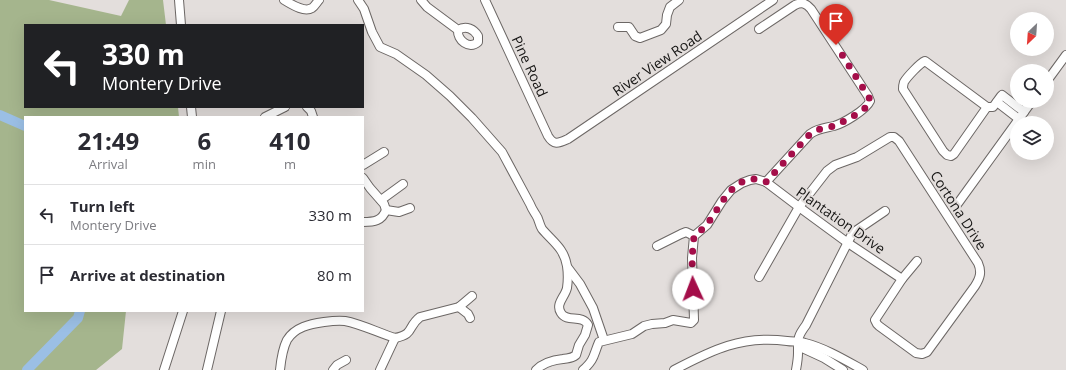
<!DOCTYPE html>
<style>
:root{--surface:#fff;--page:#f2f2f3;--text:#2b2b33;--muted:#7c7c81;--line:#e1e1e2}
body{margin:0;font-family:"Open Sans",sans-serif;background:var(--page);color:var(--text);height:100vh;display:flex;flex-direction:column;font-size:15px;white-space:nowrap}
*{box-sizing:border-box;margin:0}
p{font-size:13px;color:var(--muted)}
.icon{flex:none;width:22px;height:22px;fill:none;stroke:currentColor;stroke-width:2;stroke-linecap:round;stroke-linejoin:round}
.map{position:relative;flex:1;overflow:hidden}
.details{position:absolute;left:24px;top:116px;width:340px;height:196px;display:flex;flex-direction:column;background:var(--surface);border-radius:0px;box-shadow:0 4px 16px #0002}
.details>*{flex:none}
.top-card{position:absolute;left:24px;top:24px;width:340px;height:84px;border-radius:0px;box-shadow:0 4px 16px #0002;background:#202124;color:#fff;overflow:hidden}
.needle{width:26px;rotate:205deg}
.fabs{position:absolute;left:1010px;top:12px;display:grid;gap:8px}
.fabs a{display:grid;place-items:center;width:44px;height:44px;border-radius:50%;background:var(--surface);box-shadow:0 4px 16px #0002;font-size:20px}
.pin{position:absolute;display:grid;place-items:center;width:34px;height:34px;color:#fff;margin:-41px -17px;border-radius:50% 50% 50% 0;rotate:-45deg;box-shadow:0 0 4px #0007}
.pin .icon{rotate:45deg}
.me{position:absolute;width:44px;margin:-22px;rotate:358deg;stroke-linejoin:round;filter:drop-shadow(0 0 3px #0008)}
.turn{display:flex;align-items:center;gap:14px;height:84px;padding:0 12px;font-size:18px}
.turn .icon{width:52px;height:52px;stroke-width:2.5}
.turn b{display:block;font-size:28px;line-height:34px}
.eta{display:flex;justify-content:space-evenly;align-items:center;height:68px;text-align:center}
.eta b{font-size:24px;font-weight:700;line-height:28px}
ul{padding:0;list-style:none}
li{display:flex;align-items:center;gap:12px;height:60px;padding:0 12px;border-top:1px solid var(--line)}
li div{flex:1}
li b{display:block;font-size:15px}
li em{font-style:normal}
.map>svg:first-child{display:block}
.green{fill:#a5b58d}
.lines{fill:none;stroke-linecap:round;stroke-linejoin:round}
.river{stroke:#9bbfe5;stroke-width:10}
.minor-casing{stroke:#6c6765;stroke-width:10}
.minor{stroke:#fff;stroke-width:8}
.route{stroke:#a40e49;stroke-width:7;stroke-dasharray:0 12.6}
.labels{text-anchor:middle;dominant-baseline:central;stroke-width:4;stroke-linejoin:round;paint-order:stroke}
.street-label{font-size:14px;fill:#151413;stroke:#e3dedc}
</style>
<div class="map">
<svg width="1066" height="370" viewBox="0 0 1066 370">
<rect width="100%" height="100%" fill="#e3dedc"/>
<!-- green -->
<path class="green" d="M 0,0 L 49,0 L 121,16 L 129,0 L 163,0 L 166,25 L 25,25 L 25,107 L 178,107 L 179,117 L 25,117 L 25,311 L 126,311 L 122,349 L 96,370 L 0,370 Z"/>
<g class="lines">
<!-- river -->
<g class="river">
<path d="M 0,115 L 25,126"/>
<path d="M 27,370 L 78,318 L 80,311"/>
</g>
<!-- minor casing -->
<g class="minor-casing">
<g id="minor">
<path d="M 179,0 L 181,25"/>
<path d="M 284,0 C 291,4 304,13 312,8 C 315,6 317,2 319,0"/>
<path d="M 358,0 L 364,9 L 372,32 L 380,47 L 396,54 L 426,75 L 450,96 L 472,118 L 502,152 L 530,204 C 532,209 533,210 536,215 C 539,219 539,224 542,229 C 553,242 564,248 567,266 C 568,273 568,281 567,288 C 565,297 555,304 561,313 C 567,323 582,314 588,325 L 585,335 L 579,345 L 576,355 C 571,359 568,358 563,359 C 553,360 543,363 536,370"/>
<path d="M 421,0 L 427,7 L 458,30 C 457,40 469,50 478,42 L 478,36 C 474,29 466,25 458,30"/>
<path d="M 485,0 L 548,136 C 554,146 559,143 568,139 L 773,0"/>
<path d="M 618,27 L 629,27 L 635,36 L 640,38 L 661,30 L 666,24 L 667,15 L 670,7 L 679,0"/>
<path d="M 759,29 L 795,5 C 802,2 806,3 811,9 L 868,96 L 870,101 C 866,110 844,123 834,126 C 826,128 818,128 810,134 L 766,182"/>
<path d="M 1047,81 L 1066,55"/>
<path d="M 997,102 L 1019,119"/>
<path d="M 191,107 L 192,117"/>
<path d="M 307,107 L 311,111 L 313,117"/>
<path d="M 987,107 L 954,154 L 951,156 L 947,155 L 943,151 L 903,89 C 903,86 903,85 904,82 C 907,77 920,63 925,61 L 987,107 L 993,107 L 1001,96 L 1002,95 L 1024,112"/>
<path d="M 265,117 L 285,107"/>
<path d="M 363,165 L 384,152"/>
<path d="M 363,178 L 370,188 L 384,204 L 386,210"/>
<path d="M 381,200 L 403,184"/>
<path d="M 956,206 L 1032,101"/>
<path d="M 386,210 L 399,212 L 410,208"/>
<path d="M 363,222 C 374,222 382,221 386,210"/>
<path d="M 657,246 L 681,234 L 686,232 L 694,236"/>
<path d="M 568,268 L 580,284 L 593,308 L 604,340"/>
<path d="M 759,277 L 799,207 L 827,171 L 835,165 L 857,157 L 890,137 L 894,137 L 899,141 L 978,263 C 982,272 980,278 975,286 L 927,352 L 922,354 L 916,353 L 879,326 L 877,324 L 875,320 L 902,279 L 917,261"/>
<path d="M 459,307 L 468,314 L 470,318"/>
<path d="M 395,338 C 415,334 407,327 420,317 L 459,307 L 472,296"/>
<path d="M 798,346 L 824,358 L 843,370"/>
<path d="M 164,370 L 183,311"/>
<path d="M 207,370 L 221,311"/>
<path d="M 280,370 C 281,360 282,350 287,340 C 295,327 310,324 324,322 C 331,321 338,320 345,321 C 361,324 379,333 395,338"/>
<path d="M 333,370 L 337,365 L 346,360"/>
<path d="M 380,370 L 395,338"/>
<path d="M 583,370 C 595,359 593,356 599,342 L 632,334 L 644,326 L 652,324 L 665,323 L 673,320 L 691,323 L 694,320 L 692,258 L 694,236 L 707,225 L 722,201 L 731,190 L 742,183 L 750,180 L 756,179 L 766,182 L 799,207 L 848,243 L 902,279"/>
<path d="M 674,370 C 712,350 742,335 787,341 C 793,342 799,341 805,343 C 825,348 845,360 863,370"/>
<path d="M 796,370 C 797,364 798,359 798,353 C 798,339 797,337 806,325 L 851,236 L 857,230 L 885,211"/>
</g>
</g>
<!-- minor -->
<use href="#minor" class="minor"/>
</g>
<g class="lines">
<!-- route -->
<path class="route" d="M 693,289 L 692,258 L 694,236 C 699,232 704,228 708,223 C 720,207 732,177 757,179 C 760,180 763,181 766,182 L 810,134 C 818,128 826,128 834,126 C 841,123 869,109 870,102 C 871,100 869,98 868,96 L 836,45"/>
</g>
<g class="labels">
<!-- street labels -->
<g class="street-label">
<text transform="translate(657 63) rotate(-34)">River View Road</text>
<text transform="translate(530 66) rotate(65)">Pine Road</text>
<text transform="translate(959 210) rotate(57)">Cortona Drive</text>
<text transform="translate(841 220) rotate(35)">Plantation Drive</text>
</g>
</g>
</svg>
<div class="fabs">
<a><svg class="needle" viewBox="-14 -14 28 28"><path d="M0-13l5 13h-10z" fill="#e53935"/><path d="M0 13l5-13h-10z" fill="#7c7c81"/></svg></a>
<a><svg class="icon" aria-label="search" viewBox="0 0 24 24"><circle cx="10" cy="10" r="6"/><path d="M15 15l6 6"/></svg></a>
<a><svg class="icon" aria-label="layers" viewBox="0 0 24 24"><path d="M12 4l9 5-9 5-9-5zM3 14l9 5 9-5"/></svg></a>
</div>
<div class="pin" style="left:836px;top:45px;background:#d93025"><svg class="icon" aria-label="arrive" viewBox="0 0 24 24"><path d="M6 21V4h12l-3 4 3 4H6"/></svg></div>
<svg class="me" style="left:693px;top:289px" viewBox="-20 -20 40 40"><circle r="19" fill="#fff"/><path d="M0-13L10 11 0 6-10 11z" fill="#a40e49"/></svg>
<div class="top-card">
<div class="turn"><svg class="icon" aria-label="left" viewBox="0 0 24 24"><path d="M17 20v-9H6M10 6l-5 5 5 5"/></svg><div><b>330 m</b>Montery Drive</div></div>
</div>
<section class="details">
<div class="eta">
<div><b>21:49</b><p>Arrival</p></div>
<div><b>6</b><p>min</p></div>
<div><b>410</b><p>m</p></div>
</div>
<ul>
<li><svg class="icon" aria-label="left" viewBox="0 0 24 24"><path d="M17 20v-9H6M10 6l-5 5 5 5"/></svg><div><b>Turn left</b><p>Montery Drive</p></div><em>330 m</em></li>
<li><svg class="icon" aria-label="arrive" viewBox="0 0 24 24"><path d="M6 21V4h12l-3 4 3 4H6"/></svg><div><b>Arrive at destination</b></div><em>80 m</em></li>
</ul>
</section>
</div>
